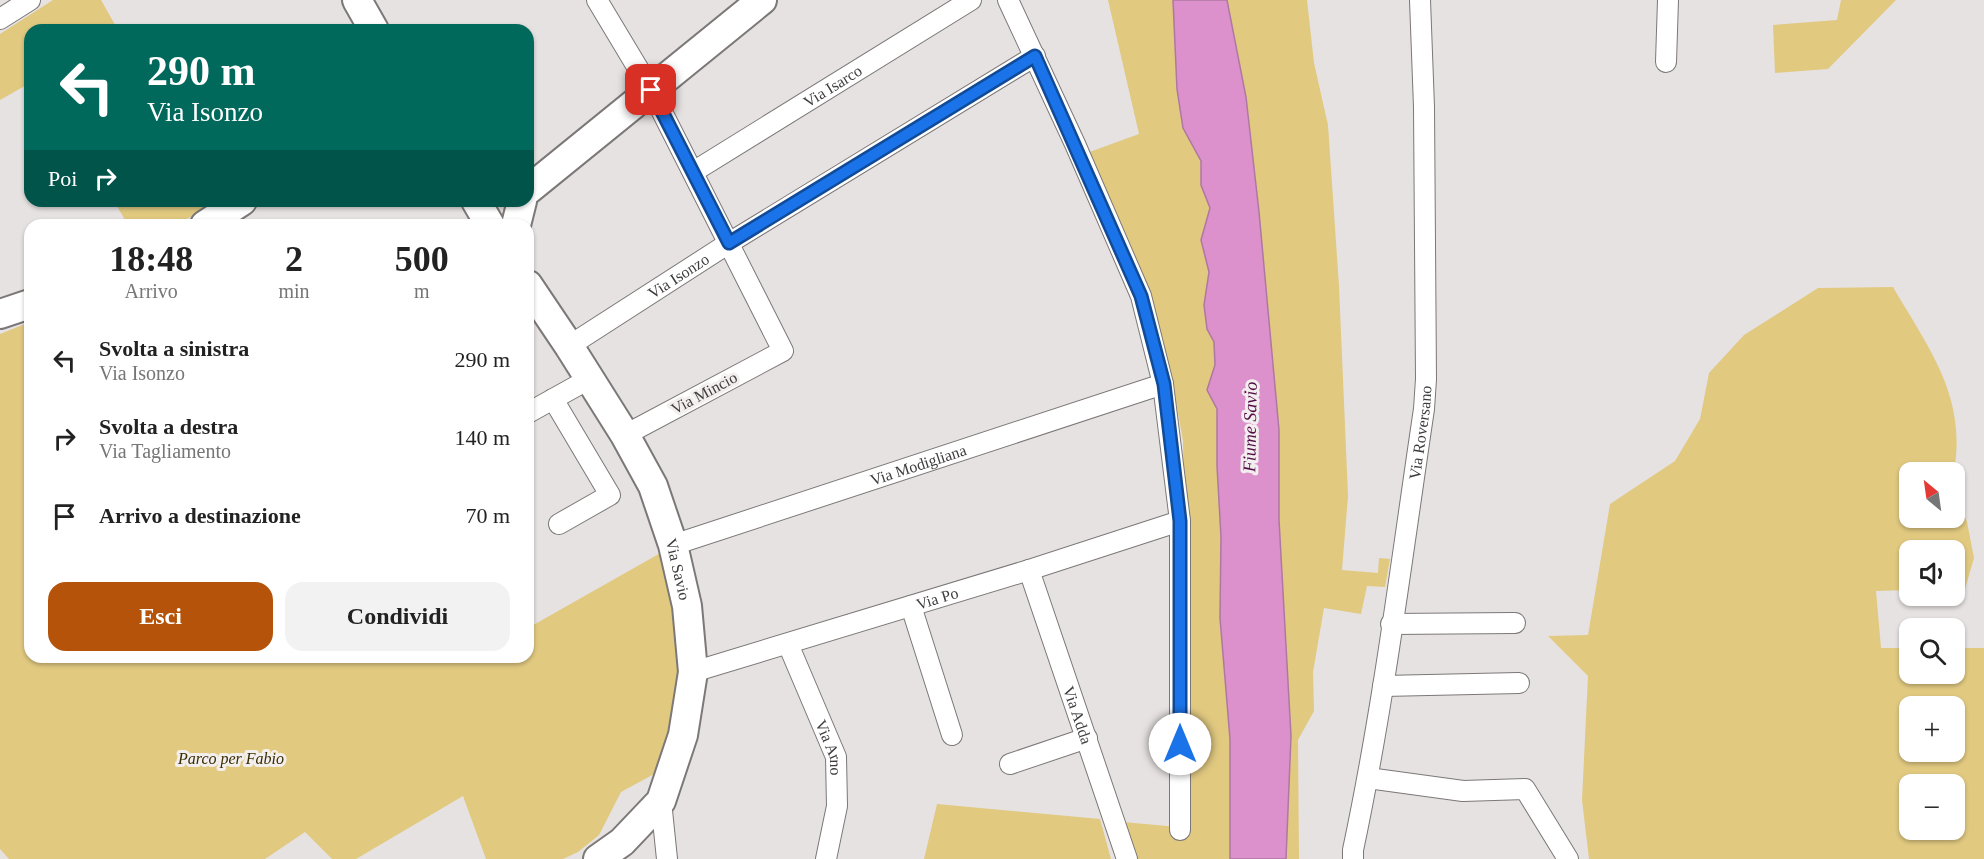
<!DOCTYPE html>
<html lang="it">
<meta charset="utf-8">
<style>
:root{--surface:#fff;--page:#f2f2f2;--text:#222;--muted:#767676;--accent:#b45309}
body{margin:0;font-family:"Times New Roman",serif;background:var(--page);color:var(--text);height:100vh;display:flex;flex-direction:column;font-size:22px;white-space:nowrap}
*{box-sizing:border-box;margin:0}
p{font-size:20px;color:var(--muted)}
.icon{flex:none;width:33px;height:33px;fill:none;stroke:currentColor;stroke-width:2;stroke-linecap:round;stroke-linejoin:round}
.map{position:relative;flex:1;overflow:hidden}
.panel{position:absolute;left:24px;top:219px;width:510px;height:444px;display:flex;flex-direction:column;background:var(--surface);border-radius:18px;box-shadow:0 2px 4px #0004}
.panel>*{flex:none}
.hud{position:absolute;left:24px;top:24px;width:510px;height:183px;border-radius:18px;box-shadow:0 2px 4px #0004;background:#00695c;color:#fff;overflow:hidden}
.needle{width:39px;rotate:331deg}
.buttons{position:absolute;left:1899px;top:462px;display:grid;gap:12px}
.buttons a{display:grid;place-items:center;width:66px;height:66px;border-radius:12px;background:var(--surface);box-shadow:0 2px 4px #0004;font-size:30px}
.pin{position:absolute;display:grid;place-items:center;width:51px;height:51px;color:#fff;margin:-26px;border-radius:12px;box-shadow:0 3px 9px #0006}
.me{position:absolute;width:66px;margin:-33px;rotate:0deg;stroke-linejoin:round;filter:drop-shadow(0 0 4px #0008)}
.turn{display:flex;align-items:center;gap:21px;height:126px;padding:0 24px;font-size:27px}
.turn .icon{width:78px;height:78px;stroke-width:2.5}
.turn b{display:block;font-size:42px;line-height:51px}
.then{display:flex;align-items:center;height:57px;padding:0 24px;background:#0003;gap:12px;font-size:22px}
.eta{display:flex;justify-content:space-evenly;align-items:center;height:102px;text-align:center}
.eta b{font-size:36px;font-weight:700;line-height:42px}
.button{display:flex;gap:12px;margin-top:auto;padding:12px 24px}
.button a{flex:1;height:69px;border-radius:18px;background:var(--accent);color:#fff;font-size:24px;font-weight:700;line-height:69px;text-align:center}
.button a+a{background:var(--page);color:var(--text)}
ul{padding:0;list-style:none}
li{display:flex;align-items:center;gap:18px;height:78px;padding:0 24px}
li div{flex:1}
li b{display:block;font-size:22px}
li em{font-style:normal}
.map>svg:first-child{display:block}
.green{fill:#e1c980;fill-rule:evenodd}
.water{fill:#dd91cc;stroke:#ad78a1;stroke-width:1.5}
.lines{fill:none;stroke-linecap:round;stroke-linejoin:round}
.street-casing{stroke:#7c7877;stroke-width:22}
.secondary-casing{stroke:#7c7877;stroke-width:32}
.street{stroke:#fff;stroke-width:20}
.secondary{stroke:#fff;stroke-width:28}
.route-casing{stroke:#114b97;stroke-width:15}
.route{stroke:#1a73e8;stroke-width:10}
.labels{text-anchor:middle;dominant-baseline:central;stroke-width:6;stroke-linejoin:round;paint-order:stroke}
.street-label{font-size:16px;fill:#3e3c3c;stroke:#f3efee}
.park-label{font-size:16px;font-style:italic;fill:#382c02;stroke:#f3efee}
.water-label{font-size:18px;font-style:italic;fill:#500c46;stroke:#f3efee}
</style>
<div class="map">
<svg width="1984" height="859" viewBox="0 0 1984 859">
<rect width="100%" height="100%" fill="#e6e2e1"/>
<!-- green -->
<g class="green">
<path d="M 53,0 L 101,0 L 118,30 L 30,30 L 30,83 L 0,100 L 0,34 Z"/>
<path d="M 1108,0 L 1173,0 L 1177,89 L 1183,128 L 1202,161 L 1201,185 L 1210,208 L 1201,240 L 1209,272 L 1204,305 L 1207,329 L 1214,341 L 1215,365 L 1207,390 L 1217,409 L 1217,466 L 1221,537 L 1220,618 L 1230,739 L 1230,859 L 1136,859 L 1123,822 L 1189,828 L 1183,441 L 1173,385 L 1084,154 L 1139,134 Z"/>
<path d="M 1227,0 L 1307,0 L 1314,63 L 1328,125 L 1339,286 L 1348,496 L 1342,570 L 1378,573 L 1379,558 L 1390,559 L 1385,587 L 1367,586 L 1361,614 L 1324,608 L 1313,672 L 1314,711 L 1298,740 L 1299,859 L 1286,859 L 1291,736 L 1279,520 L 1279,430 L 1259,212 L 1246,97 Z"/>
<path d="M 1841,0 L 1896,0 L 1828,69 L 1775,73 L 1773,25 L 1837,20 Z"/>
<path d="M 114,201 L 200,201 L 204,208 L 178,225 L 128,225 Z"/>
<path d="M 1893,287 C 1929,349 1967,396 1954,472 L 1910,472 L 1910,518 L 1954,518 L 1955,492 L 1967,522 L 1974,558 L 1965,589 L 1955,589 L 1954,550 L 1910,550 L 1909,590 L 1876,591 L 1881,648 L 1909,648 L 1910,674 L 1954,674 L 1955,648 L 1984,648 L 1984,859 L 1589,859 L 1582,800 L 1588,676 L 1548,636 L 1588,635 L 1610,504 L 1675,461 L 1700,419 L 1709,373 L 1744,335 L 1818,288 ZM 1910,706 L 1954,706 L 1954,752 L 1910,752 ZM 1910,784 L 1954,784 L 1954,830 L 1910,830 Z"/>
<path d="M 30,322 L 30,657 L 528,657 L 528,628 L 664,551 L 679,625 L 678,689 L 672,724 L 656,773 L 621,792 L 599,835 L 578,852 L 563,859 L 486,859 L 463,796 L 356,859 L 332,859 L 305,832 L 265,859 L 9,859 L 0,849 L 0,334 Z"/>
<path d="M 937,804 L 1100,819 L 1111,859 L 924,859 Z"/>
</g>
<!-- water -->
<path class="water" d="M 1173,0 L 1227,0 L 1246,97 L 1259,212 L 1279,430 L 1279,520 L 1291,736 L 1286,859 L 1230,859 L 1230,739 L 1220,618 L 1221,537 L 1217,466 L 1217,409 L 1207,390 L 1215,365 L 1214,342 L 1207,329 L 1204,305 L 1209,272 L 1201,240 L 1210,208 L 1201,185 L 1201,161 L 1183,128 L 1177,89 Z"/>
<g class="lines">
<!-- street casing -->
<g class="street-casing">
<g id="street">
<path d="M 597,0 L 651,90 L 783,351 L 625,435"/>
<path d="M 1008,0 L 1075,144 L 1141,296 L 1163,384 L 1180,521 L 1180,830"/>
<path d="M 0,19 L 30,0"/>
<path d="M 1666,62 L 1668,0"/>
<path id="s1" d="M 693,172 L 971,0"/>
<path id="s2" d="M 569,346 L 729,243 L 1035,56"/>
<path d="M 553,399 L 610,495 L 559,524"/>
<path d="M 528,413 L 589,379"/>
<path id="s3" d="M 673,545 L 1163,384"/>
<path id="s4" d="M 1029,570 L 1127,859"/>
<path d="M 911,606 L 952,735"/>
<path d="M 1391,624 L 1515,623"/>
<path id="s5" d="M 788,644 L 836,757 L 837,806 L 826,859"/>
<path id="s6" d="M 693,672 L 1029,570 L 1180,521"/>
<path d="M 1383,686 L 1519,683"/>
<path d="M 1010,764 L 1087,738"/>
<path d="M 1368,778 L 1463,791 L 1525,789 L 1568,859"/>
<path d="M 661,801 L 667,859"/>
<path id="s7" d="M 1353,859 L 1353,850 C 1384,704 1402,556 1424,409 L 1426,379 L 1424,107 L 1420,0"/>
</g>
</g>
<!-- secondary casing -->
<g class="secondary-casing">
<g id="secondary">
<path d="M 357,0 L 374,30"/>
<path d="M 528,190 L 762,0"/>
<path d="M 476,201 L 490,225"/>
<path d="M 205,225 L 242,201"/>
<path d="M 516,225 L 522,201"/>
<path id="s8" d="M 528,285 L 569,346 L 625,435 L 653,486 L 673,545 L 687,606 L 693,672 L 683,735 L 661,801 L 622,842 L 598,859"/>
<path d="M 0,314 L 30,304"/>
</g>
</g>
<!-- street -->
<use href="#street" class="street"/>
<!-- secondary -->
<use href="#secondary" class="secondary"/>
</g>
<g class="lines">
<!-- route casing -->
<g class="route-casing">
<path id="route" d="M 651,90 L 729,243 L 1035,56 L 1141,296 L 1164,384 L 1180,521 L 1180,744"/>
</g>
<!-- route -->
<use href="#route" class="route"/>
</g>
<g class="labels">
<!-- street labels -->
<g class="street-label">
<text stroke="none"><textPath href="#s1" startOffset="164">Via Isarco</textPath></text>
<text stroke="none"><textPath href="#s2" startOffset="130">Via Isonzo</textPath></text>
<text transform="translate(704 393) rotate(-28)">Via Mincio</text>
<text stroke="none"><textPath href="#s7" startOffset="432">Via Roversano</textPath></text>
<text stroke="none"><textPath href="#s3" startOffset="258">Via Modigliana</textPath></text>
<text stroke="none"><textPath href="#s8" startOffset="324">Via Savio</textPath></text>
<text stroke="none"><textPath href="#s6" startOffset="255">Via Po</textPath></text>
<text stroke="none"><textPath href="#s4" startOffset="153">Via Adda</textPath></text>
<text stroke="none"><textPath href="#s5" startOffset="112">Via Arno</textPath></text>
</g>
<!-- park labels -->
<g class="park-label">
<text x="231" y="758">Parco per Fabio</text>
</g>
<!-- water labels -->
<g class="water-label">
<text transform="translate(1250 427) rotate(-89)">Fiume Savio</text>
</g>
</g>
</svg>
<div class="buttons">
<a><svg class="needle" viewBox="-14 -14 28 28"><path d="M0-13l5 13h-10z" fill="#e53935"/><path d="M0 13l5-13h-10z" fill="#767676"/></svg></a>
<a><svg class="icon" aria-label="sound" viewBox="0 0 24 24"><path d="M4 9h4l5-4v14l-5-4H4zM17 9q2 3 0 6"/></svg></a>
<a><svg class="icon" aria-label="search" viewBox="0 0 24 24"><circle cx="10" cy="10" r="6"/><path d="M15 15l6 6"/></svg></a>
<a>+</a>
<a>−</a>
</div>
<div class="pin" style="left:651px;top:90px;background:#d93025"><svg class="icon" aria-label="arrive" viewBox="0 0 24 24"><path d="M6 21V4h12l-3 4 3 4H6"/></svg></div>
<svg class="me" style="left:1180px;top:744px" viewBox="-20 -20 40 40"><circle r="19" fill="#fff"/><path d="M0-13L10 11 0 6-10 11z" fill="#1a73e8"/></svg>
<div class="hud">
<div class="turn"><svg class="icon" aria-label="left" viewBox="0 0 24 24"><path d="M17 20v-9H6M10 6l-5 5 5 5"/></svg><div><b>290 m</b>Via Isonzo</div></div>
<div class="then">Poi<svg class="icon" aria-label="right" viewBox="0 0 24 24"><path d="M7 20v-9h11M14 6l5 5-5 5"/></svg></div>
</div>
<section class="panel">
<div class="eta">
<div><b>18:48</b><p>Arrivo</p></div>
<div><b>2</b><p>min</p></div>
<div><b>500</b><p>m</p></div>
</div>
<ul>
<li><svg class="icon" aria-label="left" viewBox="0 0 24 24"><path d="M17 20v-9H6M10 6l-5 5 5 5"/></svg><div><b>Svolta a sinistra</b><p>Via Isonzo</p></div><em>290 m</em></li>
<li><svg class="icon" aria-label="right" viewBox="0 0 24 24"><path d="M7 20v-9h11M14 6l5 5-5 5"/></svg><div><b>Svolta a destra</b><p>Via Tagliamento</p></div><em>140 m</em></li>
<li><svg class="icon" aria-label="arrive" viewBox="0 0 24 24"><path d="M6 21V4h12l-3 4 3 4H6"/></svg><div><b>Arrivo a destinazione</b></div><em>70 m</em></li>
</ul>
<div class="button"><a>Esci</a><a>Condividi</a></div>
</section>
</div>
